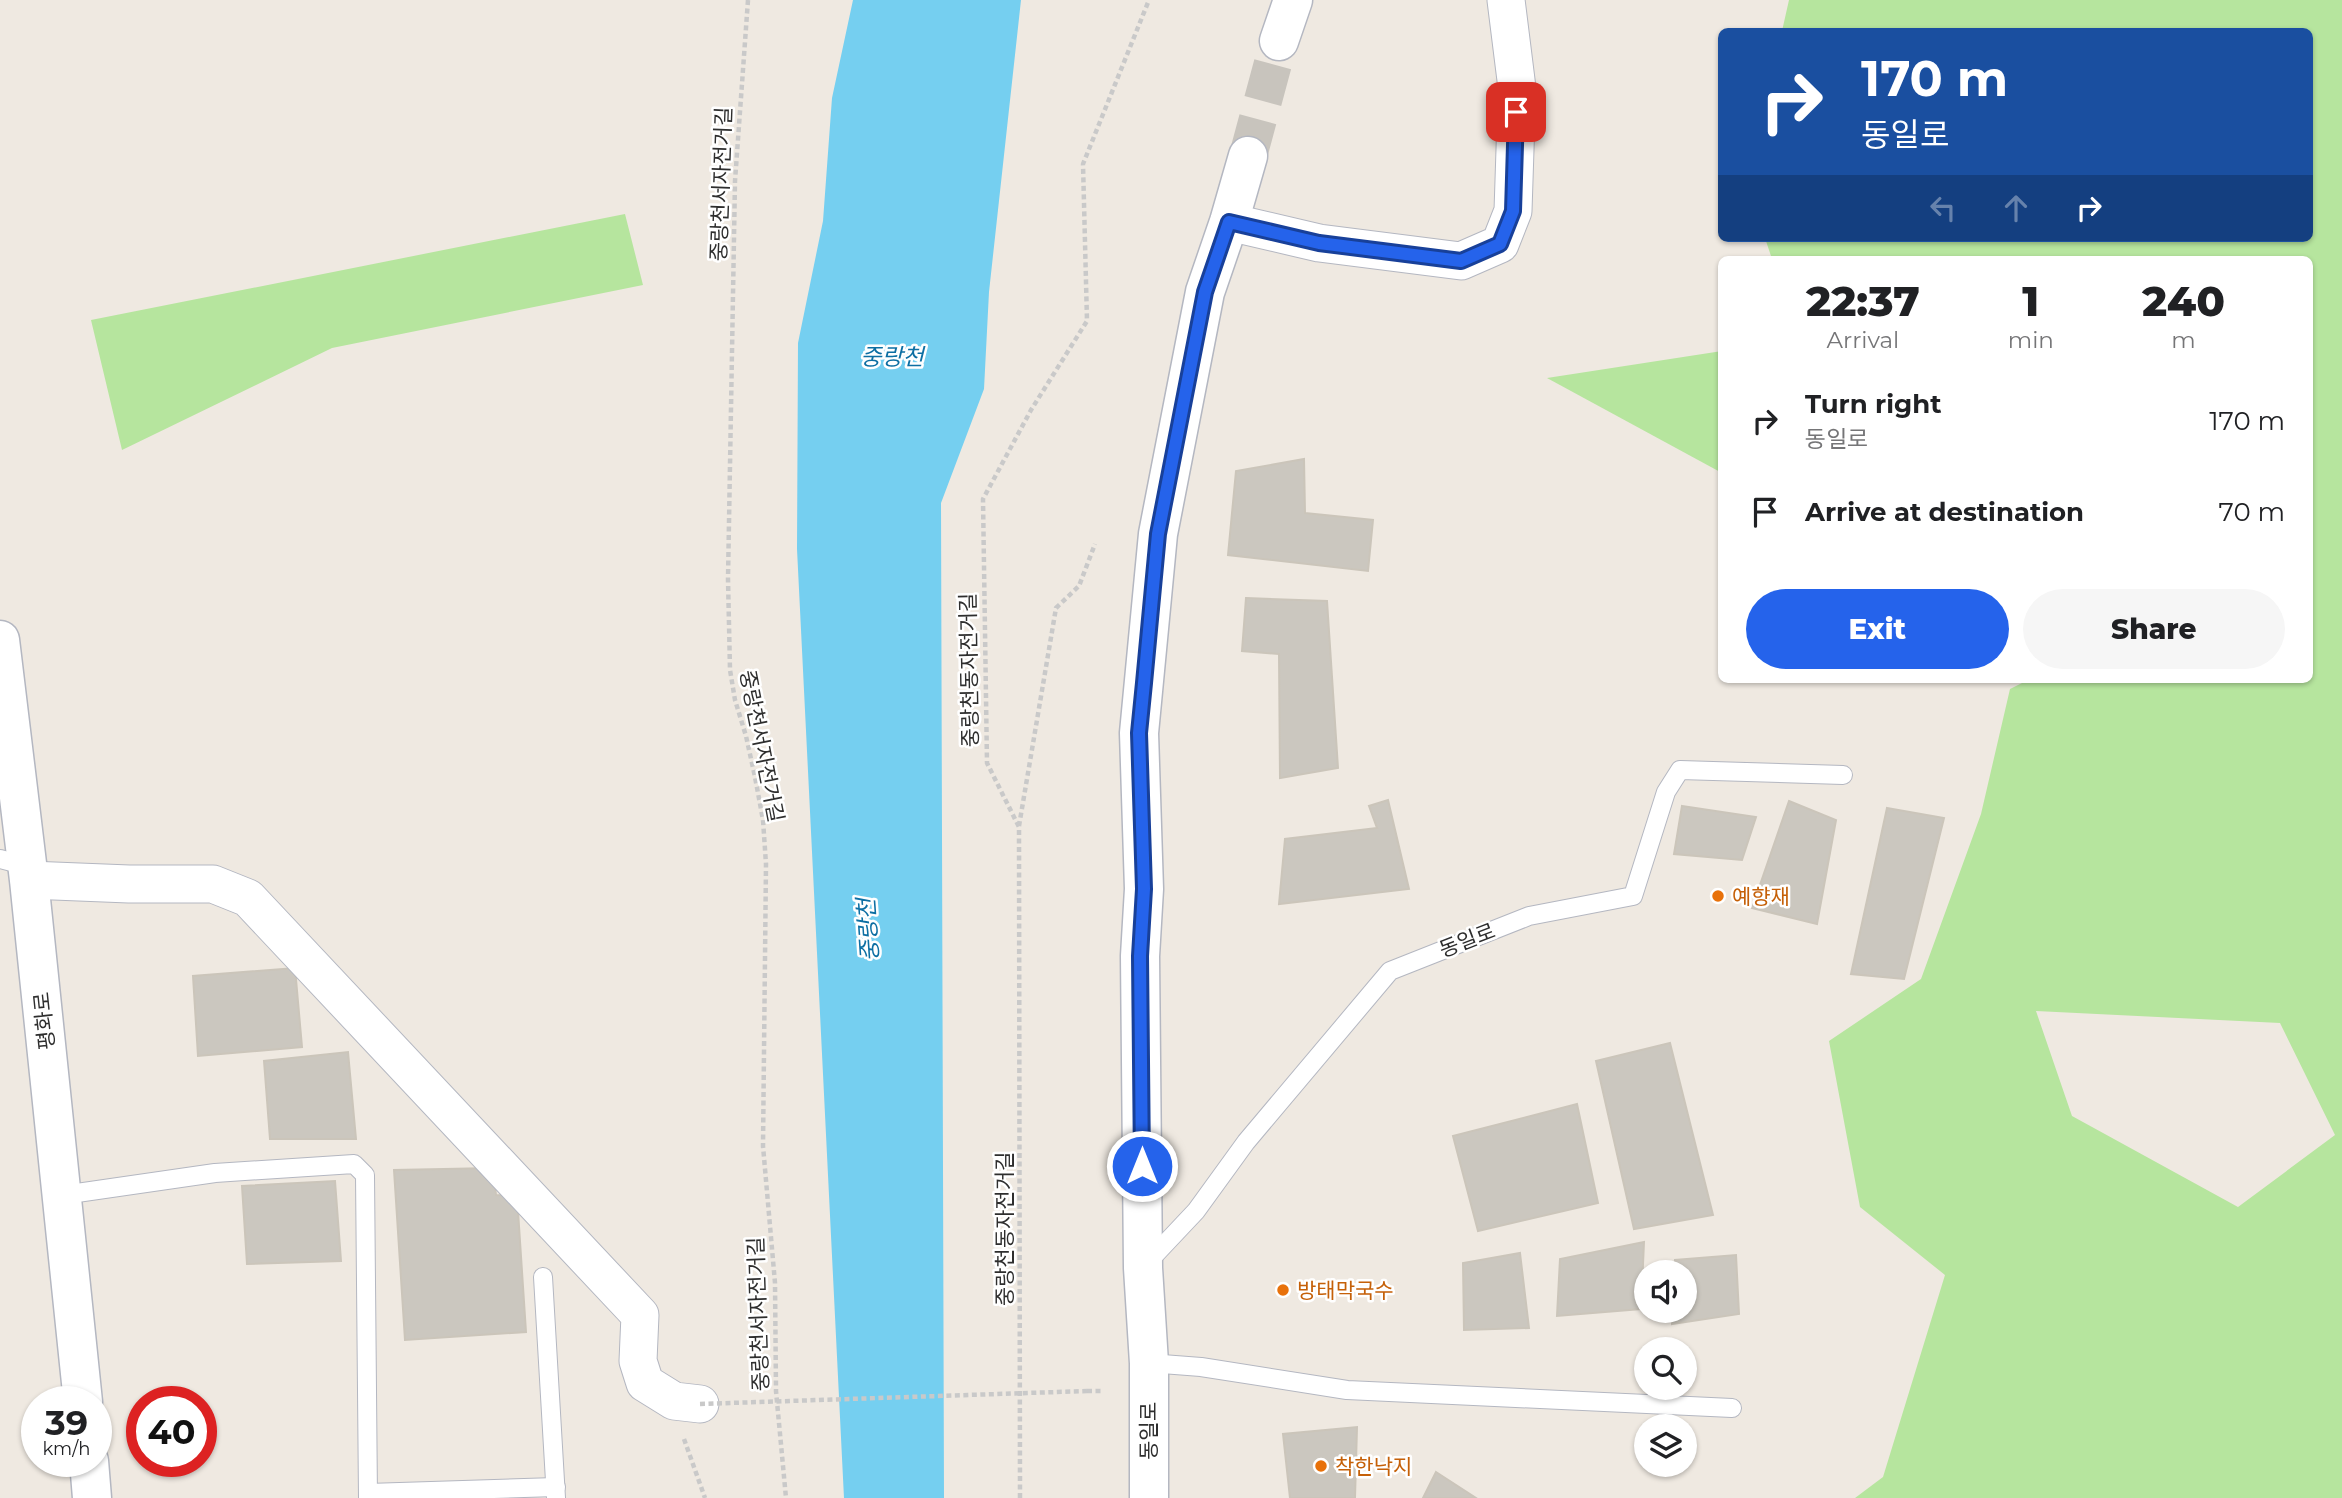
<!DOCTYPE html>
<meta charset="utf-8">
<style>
:root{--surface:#fff;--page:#f6f6f6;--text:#202124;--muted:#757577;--accent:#2563eb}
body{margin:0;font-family:Montserrat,"Noto Sans KR",sans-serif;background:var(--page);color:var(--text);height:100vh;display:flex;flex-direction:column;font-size:26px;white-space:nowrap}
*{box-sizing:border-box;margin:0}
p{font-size:23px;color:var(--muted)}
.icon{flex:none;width:38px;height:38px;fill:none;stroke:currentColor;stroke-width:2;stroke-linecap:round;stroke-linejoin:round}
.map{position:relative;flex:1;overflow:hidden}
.side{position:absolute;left:1718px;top:256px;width:595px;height:427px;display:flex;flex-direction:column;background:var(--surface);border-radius:10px;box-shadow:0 2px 5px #0004}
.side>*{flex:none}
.guide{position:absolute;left:1718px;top:28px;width:595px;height:214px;border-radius:10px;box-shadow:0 2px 5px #0004;background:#1a4fa0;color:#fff;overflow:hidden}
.tools{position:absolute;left:1634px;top:1260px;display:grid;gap:14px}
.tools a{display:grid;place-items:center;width:63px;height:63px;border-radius:50%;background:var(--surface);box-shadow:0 2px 5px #0004;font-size:35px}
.speed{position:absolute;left:21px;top:1386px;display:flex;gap:14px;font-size:35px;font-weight:700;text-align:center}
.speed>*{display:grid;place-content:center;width:91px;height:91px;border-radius:50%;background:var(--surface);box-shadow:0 2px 5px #0004;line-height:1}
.speed small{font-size:18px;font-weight:400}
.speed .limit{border:10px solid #d22;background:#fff;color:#111}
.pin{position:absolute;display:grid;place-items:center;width:60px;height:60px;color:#fff;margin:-30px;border-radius:14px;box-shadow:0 4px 10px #0006}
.me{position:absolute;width:77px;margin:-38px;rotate:0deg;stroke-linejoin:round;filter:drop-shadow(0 0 5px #0008)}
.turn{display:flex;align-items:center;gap:24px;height:147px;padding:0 28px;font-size:32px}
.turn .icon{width:91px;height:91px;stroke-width:2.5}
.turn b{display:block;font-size:49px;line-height:60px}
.lanes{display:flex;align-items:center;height:66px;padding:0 28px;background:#0003;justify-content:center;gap:35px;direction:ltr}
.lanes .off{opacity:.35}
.eta{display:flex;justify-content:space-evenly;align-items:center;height:119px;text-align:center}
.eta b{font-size:42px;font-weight:800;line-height:49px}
.button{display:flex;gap:14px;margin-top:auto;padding:14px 28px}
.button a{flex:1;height:80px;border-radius:42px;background:var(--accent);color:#fff;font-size:28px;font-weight:800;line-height:80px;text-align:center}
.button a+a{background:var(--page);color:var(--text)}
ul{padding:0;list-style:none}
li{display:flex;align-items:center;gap:21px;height:91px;padding:0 28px}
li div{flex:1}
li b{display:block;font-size:26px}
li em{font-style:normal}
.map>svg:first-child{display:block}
.green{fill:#b6e59e;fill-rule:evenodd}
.water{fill:#75cff0}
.building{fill:#cbc7bf;stroke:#cbc5ba;stroke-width:2}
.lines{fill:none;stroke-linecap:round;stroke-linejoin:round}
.tertiary-tunnel{stroke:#c8c4bd;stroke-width:38;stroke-dasharray:38 19;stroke-linecap:butt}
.service-casing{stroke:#b4b7c1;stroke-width:20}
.minor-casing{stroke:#b4b7c1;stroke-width:39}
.tertiary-casing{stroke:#b4b7c1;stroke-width:41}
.secondary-casing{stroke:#b4b7c1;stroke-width:41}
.path{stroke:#c9c9c9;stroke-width:4.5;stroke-dasharray:5 3.5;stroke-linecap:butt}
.service{stroke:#fff;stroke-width:18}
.minor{stroke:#fff;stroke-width:37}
.tertiary{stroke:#fff;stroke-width:38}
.secondary{stroke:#fff;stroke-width:38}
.path-bridge{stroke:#c9c9c9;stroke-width:4.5;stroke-dasharray:5 3.5;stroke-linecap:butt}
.route-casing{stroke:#184099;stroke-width:18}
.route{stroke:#2563eb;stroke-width:12}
.food-dot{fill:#e8710a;stroke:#fff;stroke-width:2.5}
.labels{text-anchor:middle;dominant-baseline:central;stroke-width:5;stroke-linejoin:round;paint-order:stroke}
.street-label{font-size:21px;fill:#2e2e2e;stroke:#fff}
.food-label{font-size:21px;fill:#c56008;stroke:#fff;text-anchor:start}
.water-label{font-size:23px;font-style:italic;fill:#0d6fa3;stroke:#fff}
</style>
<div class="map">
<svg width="2342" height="1498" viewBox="0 0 2342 1498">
<rect width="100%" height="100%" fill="#efe9e1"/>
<!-- green -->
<g class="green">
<path d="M 1789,0 L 2342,0 L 2342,1498 L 1855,1498 L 1883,1477 L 1945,1275 L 1860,1207 L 1829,1041 L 1921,979 L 1981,814 L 2010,689 L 2030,679 L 2310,679 L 2310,259 L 1772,259 L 1765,238 L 2310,238 L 2310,32 L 1782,31 ZM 2036,1011 L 2280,1023 L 2335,1135 L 2238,1207 L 2072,1116 Z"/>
<path d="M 625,214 L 643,285 L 332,348 L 122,450 L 91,320 Z"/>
<path d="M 1722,351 L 1722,473 L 1547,378 Z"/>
</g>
<!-- water -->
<path class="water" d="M 853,0 L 1021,0 L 989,292 L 984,389 L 941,503 L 944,1498 L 844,1498 L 797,549 L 798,343 L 823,221 L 832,98 Z"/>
<!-- building -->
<g class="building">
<path d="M 1304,459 L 1305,513 L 1373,520 L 1368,571 L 1228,555 L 1236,471 Z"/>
<path d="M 1246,598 L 1327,601 L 1338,768 L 1280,778 L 1279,654 L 1242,651 Z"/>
<path d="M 1388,800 L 1409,889 L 1279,904 L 1285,839 L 1377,828 L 1369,806 Z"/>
<path d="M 1789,801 L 1836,820 L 1817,924 L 1752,908 Z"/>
<path d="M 1682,806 L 1756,817 L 1742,860 L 1674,854 Z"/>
<path d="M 1887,808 L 1944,818 L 1904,979 L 1851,974 Z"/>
<path d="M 295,968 L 302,1047 L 198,1056 L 193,976 Z"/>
<path d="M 1670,1043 L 1713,1215 L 1634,1229 L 1596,1061 Z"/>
<path d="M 348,1052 L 356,1139 L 270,1139 L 264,1061 Z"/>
<path d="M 1577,1104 L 1598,1203 L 1478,1231 L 1453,1136 Z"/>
<path d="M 493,1168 L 496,1195 L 517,1196 L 526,1332 L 405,1340 L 394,1170 Z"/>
<path d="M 335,1181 L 341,1261 L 247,1264 L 242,1186 Z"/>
<path d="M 1644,1242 L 1641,1309 L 1557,1316 L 1560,1259 Z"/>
<path d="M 1520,1253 L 1529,1328 L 1464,1330 L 1463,1263 Z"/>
<path d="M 1736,1255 L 1739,1314 L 1672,1324 L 1672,1311 L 1685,1311 L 1685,1272 L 1674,1272 L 1675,1260 Z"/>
<path d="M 1357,1427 L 1355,1498 L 1290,1498 L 1283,1434 Z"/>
<path d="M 1436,1472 L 1476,1498 L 1423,1498 Z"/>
</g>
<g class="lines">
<!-- tertiary-tunnel -->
<path class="tertiary-tunnel" d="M 1248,156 L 1279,41"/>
<!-- service casing -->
<g class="service-casing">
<g id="service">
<path d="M 0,859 L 27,866"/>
<path d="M 63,1195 L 215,1173 L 354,1164 L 365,1175 L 368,1498"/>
<path d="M 1147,1263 L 1196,1211 L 1246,1142 L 1390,971 L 1529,916 L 1633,896 L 1666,792 L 1680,770 L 1843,775"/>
<path d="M 543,1277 L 556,1498"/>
<path d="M 1149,1363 L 1201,1367 L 1347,1390 L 1732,1408"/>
<path d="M 368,1493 L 556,1487"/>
</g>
</g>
<!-- minor casing -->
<g class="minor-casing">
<g id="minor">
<path d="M 1229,222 L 1319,243 L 1461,261 L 1500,244 L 1513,211 L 1517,88 L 1506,0"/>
<path d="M 29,880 L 129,884 L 213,884 L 248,898 L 640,1315 L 638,1361 L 645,1383 L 674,1401 L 700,1404"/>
</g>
</g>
<!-- tertiary casing -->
<g class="tertiary-casing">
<g id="tertiary">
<path d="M 1279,41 L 1293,0"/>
<path d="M 1149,1498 L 1149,1363 L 1143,1268 L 1140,956 L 1144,889 L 1139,733 L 1158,534 L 1205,292 L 1229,222 L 1248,156"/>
</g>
</g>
<!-- secondary casing -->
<g class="secondary-casing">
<g id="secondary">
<path d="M 0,640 L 29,880 L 83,1402"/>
<path d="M 89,1461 L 92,1498"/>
</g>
</g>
<!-- path -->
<g class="path">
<path d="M 748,0 L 735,181 L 728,579 L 730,670 L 735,700 L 746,736 L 755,777 L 763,820 L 766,864 L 763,1146 L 775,1283 L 776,1391 L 786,1498"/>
<path d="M 1019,826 L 1056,608 L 1079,586 L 1095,544"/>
<path d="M 1087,1391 L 1104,1391"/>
<path d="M 684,1439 L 705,1498"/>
<path d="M 1020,1498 L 1019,827 L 987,763 L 983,499 L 1031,410 L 1087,321 L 1083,164 L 1149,0"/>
</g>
<!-- service -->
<use href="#service" class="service"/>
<!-- minor -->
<use href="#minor" class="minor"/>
<!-- tertiary -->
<use href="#tertiary" class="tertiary"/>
<!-- secondary -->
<use href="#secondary" class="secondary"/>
<!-- path-bridge -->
<path class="path-bridge" d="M 700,1404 L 1087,1391"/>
</g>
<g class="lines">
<!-- route casing -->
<g class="route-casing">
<path id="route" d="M 1142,1166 L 1140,956 L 1144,889 L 1139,733 L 1144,683 L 1158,534 L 1205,292 L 1229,222 L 1319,243 L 1461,261 L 1500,244 L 1513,211 L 1516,112"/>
</g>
<!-- route -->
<use href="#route" class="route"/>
</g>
<!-- markers -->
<g class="food-dot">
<circle cx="1718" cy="896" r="7"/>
<circle cx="1283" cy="1290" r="7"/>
<circle cx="1321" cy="1466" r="7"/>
</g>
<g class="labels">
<!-- street labels -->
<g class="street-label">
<text transform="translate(721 184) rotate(-88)">중랑천서자전거길</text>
<text transform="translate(969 670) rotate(-91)">중랑천동자전거길</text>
<text transform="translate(762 746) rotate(79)">중랑천서자전거길</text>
<text transform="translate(1467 940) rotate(-21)">동일로</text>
<text transform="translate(44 1021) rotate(-96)">평화로</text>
<text transform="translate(1004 1229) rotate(-90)">중랑천동자전거길</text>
<text transform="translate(758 1314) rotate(-92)">중랑천서자전거길</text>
<text transform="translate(1148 1431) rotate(-90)">동일로</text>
</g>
<!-- food labels -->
<g class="food-label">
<text x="1732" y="896">예향재</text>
<text x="1297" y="1290">방태막국수</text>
<text x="1335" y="1466">착한낙지</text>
</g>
<!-- water labels -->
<g class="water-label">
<text x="892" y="357">중랑천</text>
<text transform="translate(868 930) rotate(-94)">중랑천</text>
</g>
</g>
</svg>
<div class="tools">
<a><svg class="icon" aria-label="sound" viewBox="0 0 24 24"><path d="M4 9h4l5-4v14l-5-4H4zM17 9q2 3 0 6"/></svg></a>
<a><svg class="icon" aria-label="search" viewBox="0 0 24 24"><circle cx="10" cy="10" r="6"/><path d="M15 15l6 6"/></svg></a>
<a><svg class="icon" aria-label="layers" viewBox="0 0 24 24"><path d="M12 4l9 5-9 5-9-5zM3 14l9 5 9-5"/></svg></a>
</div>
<div class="speed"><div>39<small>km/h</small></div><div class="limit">40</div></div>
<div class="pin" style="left:1516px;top:112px;background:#d93025"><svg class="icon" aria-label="arrive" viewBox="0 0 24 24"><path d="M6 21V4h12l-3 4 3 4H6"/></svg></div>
<svg class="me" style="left:1142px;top:1166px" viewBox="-20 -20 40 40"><circle r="17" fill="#2563eb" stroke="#fff" stroke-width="3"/><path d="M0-11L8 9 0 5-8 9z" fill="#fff"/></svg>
<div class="guide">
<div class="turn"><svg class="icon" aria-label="right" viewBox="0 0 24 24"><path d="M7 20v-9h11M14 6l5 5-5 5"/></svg><div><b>170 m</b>동일로</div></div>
<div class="lanes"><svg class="icon off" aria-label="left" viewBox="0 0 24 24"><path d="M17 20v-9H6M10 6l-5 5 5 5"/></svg><svg class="icon off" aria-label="ahead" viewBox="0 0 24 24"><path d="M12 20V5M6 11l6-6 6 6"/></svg><svg class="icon" aria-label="right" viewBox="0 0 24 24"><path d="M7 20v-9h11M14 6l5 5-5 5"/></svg></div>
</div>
<section class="side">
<div class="eta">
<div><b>22:37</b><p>Arrival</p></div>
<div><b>1</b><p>min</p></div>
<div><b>240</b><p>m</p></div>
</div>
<ul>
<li><svg class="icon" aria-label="right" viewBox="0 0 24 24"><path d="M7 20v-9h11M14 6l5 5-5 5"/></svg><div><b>Turn right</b><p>동일로</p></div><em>170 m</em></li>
<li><svg class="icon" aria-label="arrive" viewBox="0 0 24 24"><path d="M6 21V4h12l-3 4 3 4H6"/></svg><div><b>Arrive at destination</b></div><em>70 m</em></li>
</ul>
<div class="button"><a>Exit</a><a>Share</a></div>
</section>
</div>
